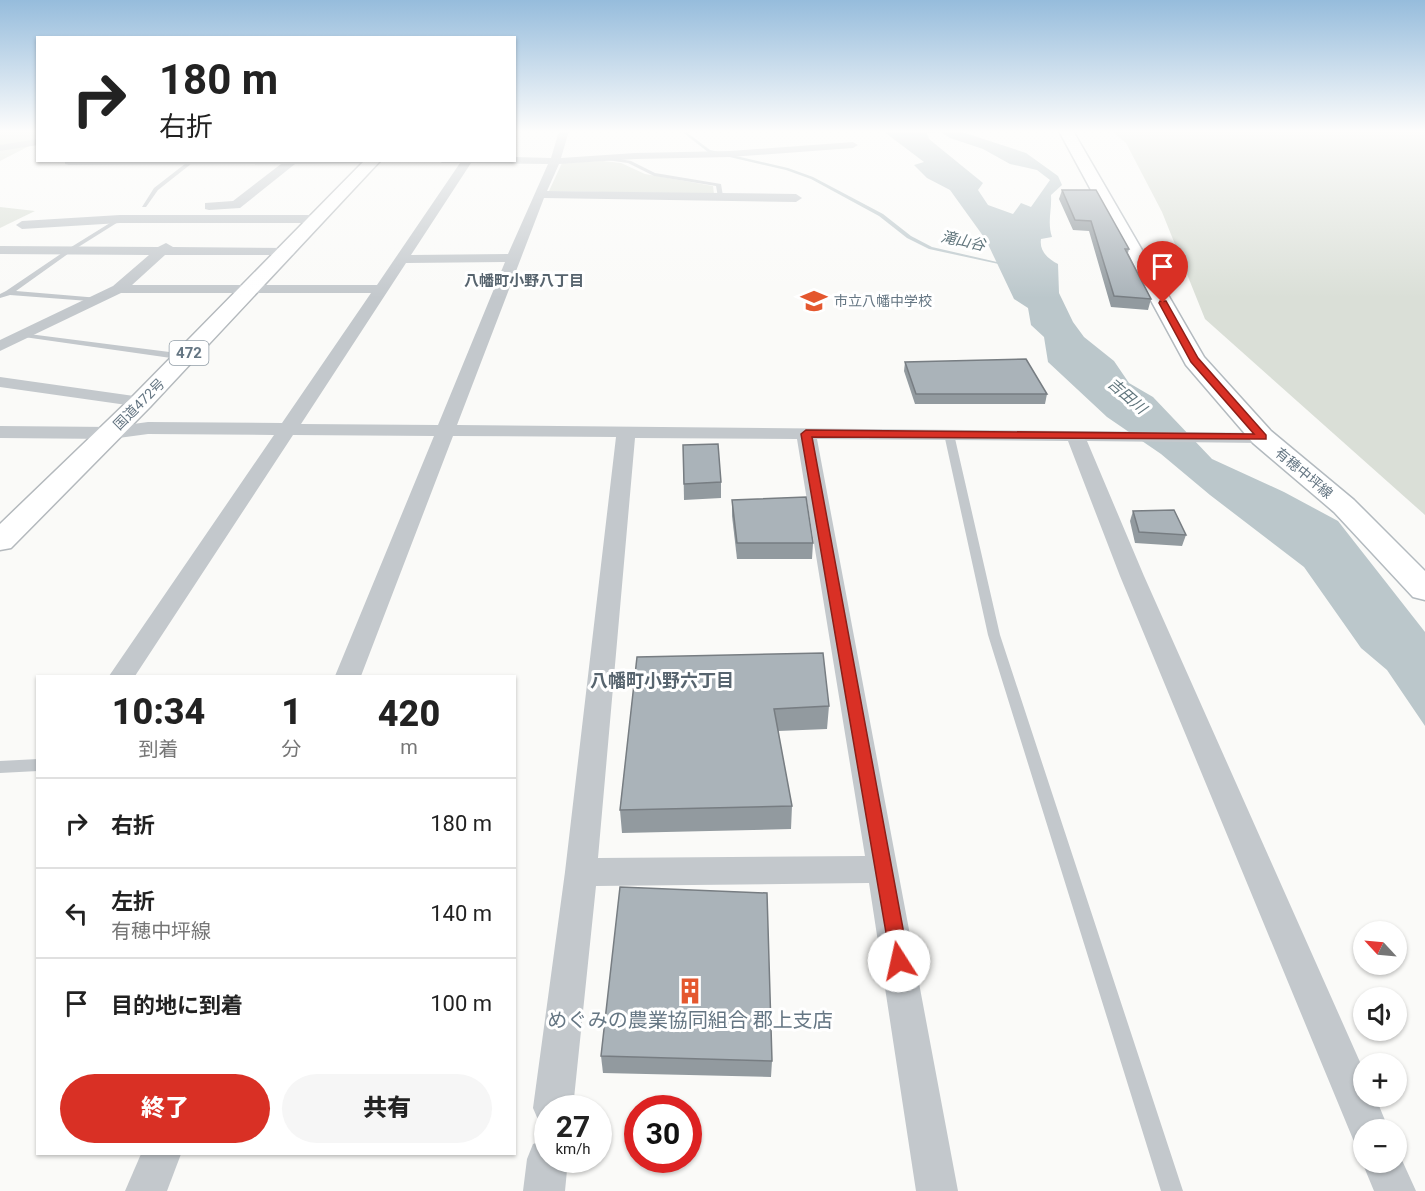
<!DOCTYPE html>
<html lang="ja">
<meta charset="utf-8">
<style>
:root{--surface:#fff;--page:#f6f6f6;--text:#222;--muted:#767676;--line:#e0e0e0;--accent:#d93025}
body{margin:0;font-family:Roboto,"Noto Sans JP",sans-serif;background:var(--page);color:var(--text);height:100vh;display:flex;flex-direction:column;font-size:22px;white-space:nowrap}
*{box-sizing:border-box;margin:0}
p{font-size:20px;color:var(--muted)}
.icon{flex:none;width:33px;height:33px;fill:none;stroke:currentColor;stroke-width:2;stroke-linecap:round;stroke-linejoin:round}
.map{position:relative;flex:1;overflow:hidden}
.sheet{position:absolute;left:36px;top:675px;width:480px;height:480px;display:flex;flex-direction:column;background:var(--surface);border-radius:0px;box-shadow:0 2px 4px #0004}
.sheet>*{flex:none}
.hud{position:absolute;left:36px;top:36px;width:480px;height:126px;border-radius:0px;box-shadow:0 2px 4px #0004;background:#fff;color:var(--text);overflow:hidden}
.needle{width:39px;rotate:296deg}
.controls{position:absolute;left:1353px;top:921px;display:grid;gap:12px}
.controls a{display:grid;place-items:center;width:54px;height:54px;border-radius:50%;background:var(--surface);box-shadow:0 2px 4px #0004;font-size:30px}
.speed{position:absolute;left:534px;top:1095px;display:flex;gap:12px;font-size:30px;font-weight:700;text-align:center}
.speed>*{display:grid;place-content:center;width:78px;height:78px;border-radius:50%;background:var(--surface);box-shadow:0 2px 4px #0004;line-height:1}
.speed small{font-size:15px;font-weight:400}
.speed .limit{border:9px solid #d22;background:#fff;color:#111}
.pin{position:absolute;display:grid;place-items:center;width:51px;height:51px;color:#fff;margin:-62px -26px;border-radius:50% 50% 50% 0;rotate:-45deg;box-shadow:0 0 6px #0007}
.pin .icon{rotate:45deg}
.me{position:absolute;width:66px;margin:-33px;rotate:350deg;stroke-linejoin:round;filter:drop-shadow(0 0 4px #0008)}
.turn{display:flex;align-items:center;gap:21px;height:126px;padding:0 24px;font-size:27px}
.turn .icon{width:78px;height:78px;stroke-width:2.5}
.turn b{display:block;font-size:42px;line-height:51px}
.eta{display:flex;justify-content:space-evenly;align-items:center;height:102px;text-align:center}
.eta b{font-size:36px;font-weight:800;line-height:42px}
.button{display:flex;gap:12px;margin-top:auto;padding:12px 24px}
.button a{flex:1;height:69px;border-radius:36px;background:var(--accent);color:#fff;font-size:24px;font-weight:800;line-height:69px;text-align:center}
.button a+a{background:var(--page);color:var(--text)}
ul{padding:0;list-style:none}
li{display:flex;align-items:center;gap:18px;height:90px;padding:0 24px;border-top:2px solid var(--line)}
li div{flex:1}
li b{display:block;font-size:22px}
li em{font-style:normal}
.map>svg:first-child{display:block}
.green{fill:#dadfd7}
.water{fill:#bbc7cb;fill-rule:evenodd}
.lines{fill:none;stroke-linecap:round;stroke-linejoin:round}
.stream{fill:#bbc7cb;fill-rule:evenodd}
.secondary-casing{stroke:#b3babf;stroke-width:3}
.highway-casing{stroke:#b4b9bd;stroke-width:3}
.lane{fill:#c3c8cc;fill-rule:evenodd}
.street{fill:#c3c8cc;fill-rule:evenodd}
.secondary{fill:#fff;fill-rule:evenodd}
.highway{fill:#fff;fill-rule:evenodd}
.wall{fill:#929a9f}
.building{fill:#aab3b9;stroke:#777d82;stroke-width:1.5}
.route{fill:#d93025;stroke:#8d1f18;stroke-width:1.5}
.labels{text-anchor:middle;dominant-baseline:central;stroke-width:6;stroke-linejoin:round;paint-order:stroke}
.far-poi-label{font-size:14px;fill:#657683;stroke:#fff;text-anchor:start}
.far-street-label{font-size:14px;fill:#657683;stroke:#fff}
.far-water-label{font-size:15px;font-style:italic;fill:#60757c;stroke:#fff}
.far-neighbourhood-label{font-size:15px;font-weight:bold;fill:#57646e;stroke:#fff}
.shield{fill:#fff;stroke:#939fa8;stroke-width:1.5}
.shield-label{font-size:15px;font-weight:bold;fill:#657683}
.neighbourhood-label{font-size:18px;font-weight:bold;fill:#57646e;stroke:#fff}
.near-poi-label{font-size:20px;fill:#657683;stroke:#fff}
</style>
<div class="map">
<svg width="1425" height="1191" viewBox="0 0 1425 1191">
<rect width="100%" height="100%" fill="#fafaf8"/>
<!-- green -->
<g class="green">
<path d="M 0,131 L 37,131 L 37,142 L 0,161 Z"/>
<path d="M 1112,131 L 1425,131 L 1425,515 L 1205,319 L 1162,212 L 1126,143 Z"/>
<path d="M 603,161 L 621,163 L 645,174 L 713,186 L 714,194 L 549,191 L 562,163 Z"/>
<path d="M 0,207 L 35,211 L 0,228 Z"/>
</g>
<!-- water -->
<path class="water" d="M 883,131 L 959,131 L 1026,153 L 1058,176 L 1062,185 L 1051,195 C 1052,210 1047,222 1052,237 L 1041,239 C 1039,251 1048,259 1058,264 L 1059,293 L 1073,322 L 1084,337 L 1114,361 L 1129,383 L 1153,397 L 1212,459 L 1284,492 L 1338,521 L 1425,632 L 1425,726 L 1387,670 L 1361,648 L 1304,567 L 1210,495 L 1161,454 L 1107,417 L 1048,362 L 1044,337 L 1031,325 L 1028,308 L 1014,299 L 986,240 L 950,190 L 927,178 L 914,165 L 924,162 ZM 941,132 L 950,138 L 983,149 L 1010,164 L 1037,170 L 1050,180 L 1031,207 L 1021,203 L 1013,214 L 988,205 L 978,190 L 983,183 L 929,139 L 927,133 Z"/>
<g class="lines">
<!-- stream -->
<path class="stream" d="M 681,131 L 685,131 L 710,150 L 788,168 L 813,177 L 883,214 L 911,236 L 932,247 L 1010,265 L 1008,266 L 929,249 L 907,238 L 879,216 L 811,179 L 786,170 L 708,152 Z"/>
<!-- secondary casing -->
<g class="secondary-casing">
<path id="secondary" d="M 1059,131 L 1073,131 L 1204,357 L 1271,431 L 1354,500 L 1425,571 L 1425,600 L 1413,597 L 1334,512 L 1253,443 L 1186,365 Z"/>
</g>
<!-- highway casing -->
<g class="highway-casing">
<path id="highway" d="M 365,160 L 381,160 L 150,407 L 11,548 L 0,550 L 0,524 L 132,397 Z"/>
</g>
<!-- lane -->
<g class="lane">
<path d="M 608,157 L 631,161 L 655,173 L 721,184 L 723,196 L 718,197 L 716,186 L 654,176 L 628,163 L 606,160 Z"/>
<path d="M 190,160 L 196,160 L 158,190 L 146,207 L 142,207 L 154,188 Z"/>
<path d="M 118,218 L 123,219 L 72,251 L 16,291 L 99,298 L 102,298 L 102,302 L 10,295 L 0,298 L 0,294 L 6,291 L 68,249 Z"/>
<path d="M 21,333 L 185,354 L 189,357 L 185,360 L 24,337 L 20,335 Z"/>
<path d="M 949,431 L 954,434 L 1000,635 L 1183,1191 L 1161,1191 L 988,635 L 944,434 Z"/>
<path d="M 38,759 L 38,771 L 0,773 L 0,761 Z"/>
</g>
<!-- street -->
<g class="street">
<path d="M 559,131 L 569,131 L 561,158 L 635,153 L 730,151 L 853,142 L 858,145 L 853,148 L 730,157 L 635,159 L 559,164 L 547,191 L 796,194 L 802,198 L 796,202 L 544,198 L 457,425 L 1269,433 L 1272,437 L 1269,441 L 1262,443 L 1087,441 L 1144,576 L 1364,1071 L 1364,1096 L 1375,1096 L 1389,1130 L 1364,1130 L 1364,1148 L 1355,1144 L 1120,576 L 1068,441 L 817,439 L 958,1191 L 916,1191 L 869,883 L 596,886 L 573,1108 L 548,1108 L 548,1125 L 539,1122 L 533,1108 L 565,872 L 616,437 L 453,436 L 361,676 L 335,676 L 434,436 L 293,435 L 135,676 L 109,676 L 274,435 L 148,434 L 111,439 L 0,438 L 0,426 L 111,427 L 148,422 L 282,423 L 371,293 L 121,293 L 0,351 L 0,340 L 113,286 L 149,255 L 0,254 L 0,246 L 158,247 L 166,243 L 173,247 L 288,248 L 295,252 L 293,255 L 165,255 L 132,285 L 377,285 L 460,163 L 442,163 L 437,160 L 514,160 L 514,157 L 551,158 ZM 471,163 L 548,164 L 508,254 L 411,255 ZM 505,262 L 438,425 L 301,424 L 406,263 ZM 635,438 L 797,439 L 865,856 L 598,858 Z"/>
<path d="M 38,139 L 38,145 L 0,151 L 0,145 Z"/>
<path d="M 65,160 L 383,160 L 378,163 L 295,164 L 240,208 L 209,210 L 205,209 L 205,203 L 233,201 L 281,164 L 69,165 L 65,164 Z"/>
<path d="M 120,215 L 319,215 L 325,219 L 319,223 L 120,223 L 22,229 L 16,225 L 22,221 Z"/>
<path d="M 0,377 L 141,397 L 147,398 L 150,402 L 147,406 L 141,407 L 0,387 Z"/>
<path d="M 548,1139 L 548,1160 L 568,1160 L 565,1191 L 523,1191 L 527,1159 L 533,1144 Z"/>
<path d="M 1396,1147 L 1416,1191 L 1374,1191 L 1362,1162 L 1364,1159 L 1364,1162 L 1396,1162 Z"/>
<path d="M 141,1154 L 181,1154 L 167,1191 L 125,1191 Z"/>
</g>
<!-- secondary -->
<use href="#secondary" class="secondary"/>
<!-- highway -->
<use href="#highway" class="highway"/>
</g>
<!-- wall -->
<g class="wall">
<path d="M 1062,190 L 1129,249 L 1128,253 L 1151,299 L 1148,310 L 1111,307 L 1089,231 L 1073,230 L 1059,199 Z"/>
<path d="M 905,362 L 1047,394 L 1045,404 L 915,404 L 904,371 Z"/>
<path d="M 683,445 L 721,482 L 721,498 L 684,500 Z"/>
<path d="M 732,500 L 813,543 L 812,559 L 737,559 L 732,516 Z"/>
<path d="M 1133,511 L 1186,535 L 1182,546 L 1135,543 L 1130,521 Z"/>
<path d="M 637,657 L 829,706 L 827,729 L 778,731 L 792,806 L 791,829 L 622,833 L 620,810 Z"/>
<path d="M 601,1056 L 772,1061 L 771,1077 L 603,1073 Z"/>
</g>
<!-- building -->
<g class="building">
<path d="M 1062,190 L 1096,190 L 1129,249 L 1125,249 L 1151,299 L 1114,296 L 1091,221 L 1075,220 Z"/>
<path d="M 1026,359 L 1047,394 L 916,394 L 905,362 Z"/>
<path d="M 718,444 L 721,482 L 684,484 L 683,445 Z"/>
<path d="M 806,497 L 813,543 L 737,543 L 732,500 Z"/>
<path d="M 1174,510 L 1186,535 L 1139,532 L 1133,511 Z"/>
<path d="M 823,653 L 829,706 L 774,709 L 792,806 L 620,810 L 637,657 Z"/>
<path d="M 620,887 L 767,893 L 772,1061 L 601,1056 Z"/>
</g>
<!-- sky -->
<linearGradient id="sky" x2="0" y2="1"><stop stop-color="#96bcdc"/><stop offset="0.44" stop-color="#fdfdfc"/><stop offset="1" stop-color="#fdfdfc" stop-opacity="0"/></linearGradient>
<rect width="1425" height="298" fill="url(#sky)"/>
<!-- route -->
<path class="route" d="M 1160,301 L 1166,301 L 1198,358 L 1266,435 L 1266,439 L 812,437 L 909,961 L 906,968 L 899,970 L 892,968 L 801,434 L 806,430 L 1254,434 L 1191,362 L 1159,303 Z"/>
<!-- icons -->
<defs>
<g id="school-bare" transform="scale(2.07)"><path d="M0-5L7-2L0 1L-7-2ZM-4 1L0 2.5L4 1V4Q0 6-4 4Z" fill="#e4572e" stroke="#fff" stroke-width="2.5" paint-order="stroke"/></g>
<g id="building-bare" transform="scale(2.07)"><path d="M-4-6H4V6H1V3H-1V6H-4ZM-2.5-4.3h1.7v1.8h-1.7ZM.8-4.3h1.7v1.8H.8ZM-2.5-1h1.7V.8h-1.7ZM.8-1h1.7V.8H.8Z" fill="#e4572e" stroke="#fff" stroke-width="2.5" paint-order="stroke"/></g>
</defs>
<g fill-rule="evenodd">
<use href="#school-bare" x="814" y="301"/>
<use href="#building-bare" x="690" y="991"/>
</g>
<g class="labels">
<!-- far-poi labels -->
<g class="far-poi-label">
<text x="834" y="301">市立八幡中学校</text>
</g>
<!-- far-street labels -->
<g class="far-street-label">
<text transform="translate(139 404) rotate(-45)">国道472号</text>
<text transform="translate(1304 473) rotate(40)">有穂中坪線</text>
</g>
<!-- far-water labels -->
<g class="far-water-label">
<text transform="translate(963 241) rotate(12)">滝山谷</text>
<text transform="translate(1127 396) rotate(41)">吉田川</text>
</g>
<!-- far-neighbourhood labels -->
<g class="far-neighbourhood-label">
<text x="524" y="281">八幡町小野八丁目</text>
</g>
<!-- shield labels -->
<rect class="shield" x="169.5" y="341" width="39" height="24" rx="4.5"/>
<g class="shield-label">
<text x="189" y="353">472</text>
</g>
<!-- neighbourhood labels -->
<g class="neighbourhood-label">
<text x="662" y="680">八幡町小野六丁目</text>
</g>
<!-- near-poi labels -->
<g class="near-poi-label">
<text x="690" y="1020">めぐみの農業協同組合 郡上支店</text>
</g>
</g>
</svg>
<div class="controls">
<a><svg class="needle" viewBox="-14 -14 28 28"><path d="M0-13l5 13h-10z" fill="#e53935"/><path d="M0 13l5-13h-10z" fill="#767676"/></svg></a>
<a><svg class="icon" aria-label="sound" viewBox="0 0 24 24"><path d="M4 9h4l5-4v14l-5-4H4zM17 9q2 3 0 6"/></svg></a>
<a>+</a>
<a>−</a>
</div>
<div class="speed"><div>27<small>km/h</small></div><div class="limit">30</div></div>
<div class="pin" style="left:1163px;top:303px;background:#d93025"><svg class="icon" aria-label="arrive" viewBox="0 0 24 24"><path d="M6 21V4h12l-3 4 3 4H6"/></svg></div>
<svg class="me" style="left:899px;top:961px" viewBox="-20 -20 40 40"><circle r="19" fill="#fff"/><path d="M0-13L10 11 0 6-10 11z" fill="#d93025"/></svg>
<div class="hud">
<div class="turn"><svg class="icon" aria-label="right" viewBox="0 0 24 24"><path d="M7 20v-9h11M14 6l5 5-5 5"/></svg><div><b>180 m</b>右折</div></div>
</div>
<section class="sheet">
<div class="eta">
<div><b>10:34</b><p>到着</p></div>
<div><b>1</b><p>分</p></div>
<div><b>420</b><p>m</p></div>
</div>
<ul>
<li><svg class="icon" aria-label="right" viewBox="0 0 24 24"><path d="M7 20v-9h11M14 6l5 5-5 5"/></svg><div><b>右折</b></div><em>180 m</em></li>
<li><svg class="icon" aria-label="left" viewBox="0 0 24 24"><path d="M17 20v-9H6M10 6l-5 5 5 5"/></svg><div><b>左折</b><p>有穂中坪線</p></div><em>140 m</em></li>
<li><svg class="icon" aria-label="arrive" viewBox="0 0 24 24"><path d="M6 21V4h12l-3 4 3 4H6"/></svg><div><b>目的地に到着</b></div><em>100 m</em></li>
</ul>
<div class="button"><a>終了</a><a>共有</a></div>
</section>
</div>
